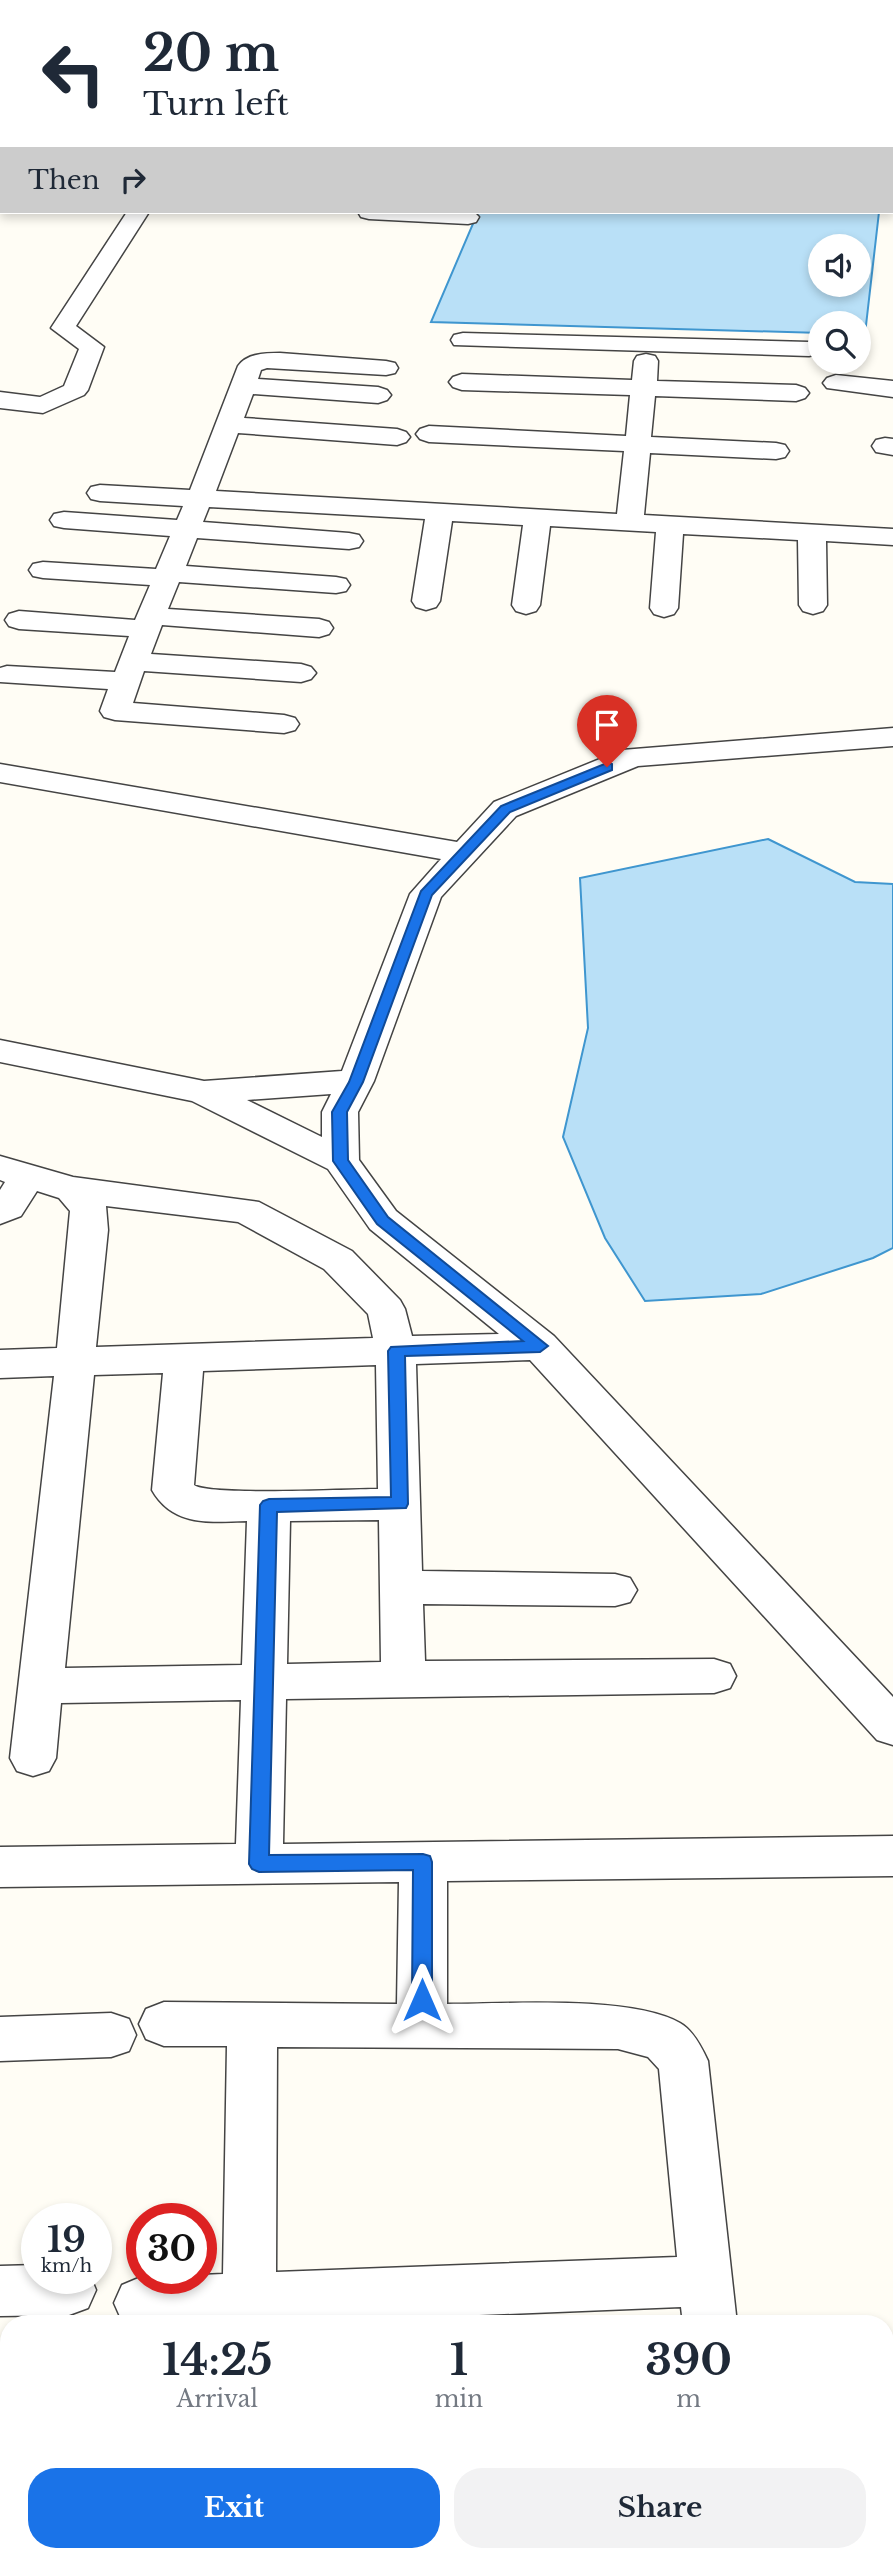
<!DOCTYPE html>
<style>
:root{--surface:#fff;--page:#f2f2f3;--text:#1f2937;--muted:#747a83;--accent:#1a73e8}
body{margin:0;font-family:"Libre Baskerville",serif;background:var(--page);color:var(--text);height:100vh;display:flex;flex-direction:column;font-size:26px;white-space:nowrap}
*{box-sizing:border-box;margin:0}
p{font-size:23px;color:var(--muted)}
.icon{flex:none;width:38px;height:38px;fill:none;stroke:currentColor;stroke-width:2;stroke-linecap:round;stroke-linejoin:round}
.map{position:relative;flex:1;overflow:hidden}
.sheet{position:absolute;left:0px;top:2315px;width:894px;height:247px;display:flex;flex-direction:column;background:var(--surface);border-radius:28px 28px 0 0;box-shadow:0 4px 10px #0003}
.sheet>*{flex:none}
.banner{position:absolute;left:0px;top:0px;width:894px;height:214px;box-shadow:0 4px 10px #0003;background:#fff;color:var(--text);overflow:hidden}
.buttons{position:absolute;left:808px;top:234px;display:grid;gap:14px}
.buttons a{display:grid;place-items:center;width:63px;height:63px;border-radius:50%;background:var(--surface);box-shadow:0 4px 10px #0003;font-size:35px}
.speed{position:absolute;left:21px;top:2203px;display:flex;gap:14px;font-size:35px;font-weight:700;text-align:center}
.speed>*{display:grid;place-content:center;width:91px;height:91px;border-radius:50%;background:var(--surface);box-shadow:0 4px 10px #0003;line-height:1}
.speed small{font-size:18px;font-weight:400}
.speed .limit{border:10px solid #d22;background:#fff;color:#111}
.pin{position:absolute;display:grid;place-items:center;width:60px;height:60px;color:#fff;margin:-72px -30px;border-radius:50% 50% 50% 0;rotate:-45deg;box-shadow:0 0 7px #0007}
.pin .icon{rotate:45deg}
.me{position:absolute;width:77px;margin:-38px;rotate:0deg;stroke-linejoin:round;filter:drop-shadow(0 0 5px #0008)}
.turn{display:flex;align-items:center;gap:24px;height:147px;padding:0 28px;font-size:32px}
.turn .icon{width:91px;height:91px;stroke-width:2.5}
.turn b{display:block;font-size:49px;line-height:60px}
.then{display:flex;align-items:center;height:66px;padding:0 28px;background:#0003;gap:14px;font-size:26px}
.eta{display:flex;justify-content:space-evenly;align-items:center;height:119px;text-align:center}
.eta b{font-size:42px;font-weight:700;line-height:49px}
.primary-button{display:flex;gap:14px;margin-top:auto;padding:14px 28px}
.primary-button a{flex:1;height:80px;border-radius:28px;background:var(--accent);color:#fff;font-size:28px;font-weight:700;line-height:80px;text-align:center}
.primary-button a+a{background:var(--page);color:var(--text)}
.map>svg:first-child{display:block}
.water{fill:#b9e0f7;stroke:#3f96cf;stroke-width:2;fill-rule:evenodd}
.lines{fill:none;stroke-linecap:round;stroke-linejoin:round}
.minor-casing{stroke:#444;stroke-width:3}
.minor{fill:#fff;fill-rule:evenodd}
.route{fill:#1a73e8;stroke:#114b97;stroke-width:2}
</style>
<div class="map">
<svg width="893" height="2561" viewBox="0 0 893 2561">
<rect width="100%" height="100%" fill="#fffdf5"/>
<!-- water -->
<g class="water">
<path d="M 478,212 L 879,212 L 865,334 L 859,334 L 859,324 L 821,324 L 821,333 L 431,322 ZM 821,247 L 859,247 L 859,285 L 821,285 Z"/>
<path d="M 768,839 L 855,882 L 893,884 L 893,1248 L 873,1258 L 761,1294 L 645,1301 L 605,1238 L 563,1137 L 588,1028 L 580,878 Z"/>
</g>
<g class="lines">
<!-- minor casing -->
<g class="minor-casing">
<g id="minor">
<path d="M 0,0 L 9,2 L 2,2 L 2,12 Z"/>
<path d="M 57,0 L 77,0 L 56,2 Z"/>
<path d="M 215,0 L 235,0 L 213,2 Z"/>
<rect x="359" y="0" width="20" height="2"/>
<rect x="0" y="85" width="2" height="12"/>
<rect x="892" y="90" width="1" height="12"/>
<path d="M 0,181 L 2,182 L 2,196 L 0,195 Z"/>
<path d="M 127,212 L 149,212 L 76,326 L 104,347 L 88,390 L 84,395 L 43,413 L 0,408 L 0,392 L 40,397 L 64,386 L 79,349 L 51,328 Z"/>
<path d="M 358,212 L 474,212 L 479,217 L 476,222 L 468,224 L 369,219 L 361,217 Z"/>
<path d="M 463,333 L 809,342 L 818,344 L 821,350 L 818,354 L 809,356 L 454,345 L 451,340 L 454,335 Z"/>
<path d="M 280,353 L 386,361 L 395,363 L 398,368 L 395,373 L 386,375 L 267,368 L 261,370 L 258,379 L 378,387 L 387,390 L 391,395 L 387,400 L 378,403 L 253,394 L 244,418 L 397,429 L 406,432 L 410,437 L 406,442 L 397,445 L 238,433 L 216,491 L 617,514 L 624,451 L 429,442 L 420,439 L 416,434 L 420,429 L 429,426 L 626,436 L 630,395 L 462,390 L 453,387 L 449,382 L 453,377 L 462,374 L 632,380 L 634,361 L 637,356 L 646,354 L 655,356 L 658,361 L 657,381 L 796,385 L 805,388 L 809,393 L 805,398 L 796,401 L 655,396 L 651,437 L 776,443 L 785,445 L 789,451 L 785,457 L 776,459 L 650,453 L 644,515 L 893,529 L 893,545 L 826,541 L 827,605 L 823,611 L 813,614 L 803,611 L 799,605 L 798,540 L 683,534 L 678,608 L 674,614 L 664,617 L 654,614 L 650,608 L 656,532 L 550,526 L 540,605 L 536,611 L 526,614 L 516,611 L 512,605 L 523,525 L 452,521 L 440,601 L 436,607 L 426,610 L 416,607 L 412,601 L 425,519 L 209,507 L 203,522 L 349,533 L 359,535 L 363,541 L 359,547 L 349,549 L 197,538 L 186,566 L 336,577 L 346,579 L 350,585 L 346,591 L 336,593 L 179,582 L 168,609 L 319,619 L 329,622 L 333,628 L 329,634 L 319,637 L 162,625 L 151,654 L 301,664 L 311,667 L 316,673 L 311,679 L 301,682 L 144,671 L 133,703 L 284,715 L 295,718 L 299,724 L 295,730 L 284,733 L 115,720 L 104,717 L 100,711 L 108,689 L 0,682 L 0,668 L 7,666 L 115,672 L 129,636 L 19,629 L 9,626 L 5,620 L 9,614 L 19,611 L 135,620 L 150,585 L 43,578 L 33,576 L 29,570 L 33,564 L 43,562 L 156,569 L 170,536 L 64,528 L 54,526 L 50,520 L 54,514 L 64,512 L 177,520 L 183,506 L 100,501 L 91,499 L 87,493 L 91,487 L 100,485 L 190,490 L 238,366 C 247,353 266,353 280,353 Z"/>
<path d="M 836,375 L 893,381 L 893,397 L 827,388 L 823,383 L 827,378 Z"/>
<path d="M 885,438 L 893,439 L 893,455 L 876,452 L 872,446 L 876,440 Z"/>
<path d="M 893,728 L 893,746 L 638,766 L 516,816 L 441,897 L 374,1081 L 358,1112 L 359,1160 L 396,1211 L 554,1336 L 893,1697 L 893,1745 L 877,1740 L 530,1360 L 416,1364 L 422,1571 L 615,1574 L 630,1578 L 637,1590 L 630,1602 L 615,1606 L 423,1604 L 425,1661 L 714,1659 L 730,1664 L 736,1676 L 730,1688 L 714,1693 L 286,1699 L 283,1844 L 893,1836 L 893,1876 L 447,1881 L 447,2004 C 506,2004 630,1995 680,2023 C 693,2030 702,2048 708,2061 L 737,2324 L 683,2324 L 681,2307 L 257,2324 L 129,2324 L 122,2321 L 114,2303 L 122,2285 L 141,2277 L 201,2278 L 201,2275 L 223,2274 L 227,2046 L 164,2046 L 146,2039 L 139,2024 L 146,2009 L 164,2002 L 397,2004 L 399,1882 L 0,1887 L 0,1847 L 236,1844 L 241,1700 L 61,1703 L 56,1758 L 49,1771 L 33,1776 L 17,1771 L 10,1758 L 54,1376 L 0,1378 L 0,1350 L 57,1348 L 70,1211 L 59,1198 L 37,1191 L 21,1216 L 0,1224 L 0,1190 L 5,1182 L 0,1180 L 0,1156 L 73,1177 L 259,1202 L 352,1251 L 400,1300 L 405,1309 L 412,1336 L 499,1334 L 370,1229 L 328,1169 L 192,1101 L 0,1062 L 0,1040 L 204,1081 L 342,1071 L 410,894 L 441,859 L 0,782 L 0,764 L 457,842 L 494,802 L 622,750 ZM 331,1094 L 322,1112 L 322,1137 L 247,1100 ZM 106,1206 L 238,1222 L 324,1269 L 368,1314 L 373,1338 L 96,1347 L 108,1230 ZM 376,1365 L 378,1489 C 351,1489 208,1496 194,1485 L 203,1371 ZM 163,1373 L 152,1490 C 173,1527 210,1522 247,1521 L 242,1665 L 65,1668 L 94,1375 ZM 379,1520 L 381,1662 L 287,1664 L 290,1521 ZM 277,2047 L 618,2049 L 648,2057 L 659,2069 L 677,2257 L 276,2272 Z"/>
<path d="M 111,2013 L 129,2019 L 136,2035 L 129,2051 L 111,2057 L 0,2061 L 0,2017 Z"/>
<path d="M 37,2265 L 37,2278 L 91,2278 L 96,2290 L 88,2308 L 69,2315 L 0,2316 L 0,2266 Z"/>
<rect x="0" y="2411" width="9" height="56"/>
<rect x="390" y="2553" width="58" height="8"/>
</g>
</g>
<!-- minor -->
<use href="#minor" class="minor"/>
</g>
<!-- route -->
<path class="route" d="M 607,763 L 612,764 L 612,770 L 510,812 L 432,895 L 363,1082 L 347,1112 L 348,1160 L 388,1217 L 548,1346 L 540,1352 L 405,1356 L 408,1504 L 406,1508 L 277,1512 L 269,1855 L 423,1854 L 430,1856 L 432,1862 L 432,2000 L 429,2006 L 422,2009 L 415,2006 L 412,2000 L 413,1870 L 259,1872 L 252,1869 L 249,1864 L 260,1505 L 263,1501 L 269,1499 L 391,1497 L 388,1351 L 391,1347 L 523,1341 L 377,1224 L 333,1161 L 332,1112 L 349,1082 L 421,891 L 501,806 Z"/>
</svg>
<div class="buttons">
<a><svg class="icon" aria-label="sound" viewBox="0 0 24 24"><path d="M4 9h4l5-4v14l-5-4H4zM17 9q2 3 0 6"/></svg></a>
<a><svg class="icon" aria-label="search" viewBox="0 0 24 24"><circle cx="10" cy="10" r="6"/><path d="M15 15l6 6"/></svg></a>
</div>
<div class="speed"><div>19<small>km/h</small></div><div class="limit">30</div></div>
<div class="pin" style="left:607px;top:767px;background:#d93025"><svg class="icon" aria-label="arrive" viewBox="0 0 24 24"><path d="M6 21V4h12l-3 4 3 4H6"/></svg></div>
<svg class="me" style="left:422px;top:2000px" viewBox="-20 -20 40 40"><path d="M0-17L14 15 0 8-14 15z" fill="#1a73e8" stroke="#fff" stroke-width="4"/></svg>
<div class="banner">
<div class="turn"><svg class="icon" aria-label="left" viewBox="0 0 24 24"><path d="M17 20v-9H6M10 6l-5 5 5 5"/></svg><div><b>20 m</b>Turn left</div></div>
<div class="then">Then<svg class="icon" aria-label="right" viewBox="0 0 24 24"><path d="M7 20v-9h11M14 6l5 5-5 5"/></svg></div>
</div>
<section class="sheet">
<div class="eta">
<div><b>14:25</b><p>Arrival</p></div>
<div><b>1</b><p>min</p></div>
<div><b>390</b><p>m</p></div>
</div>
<div class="primary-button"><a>Exit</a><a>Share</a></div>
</section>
</div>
